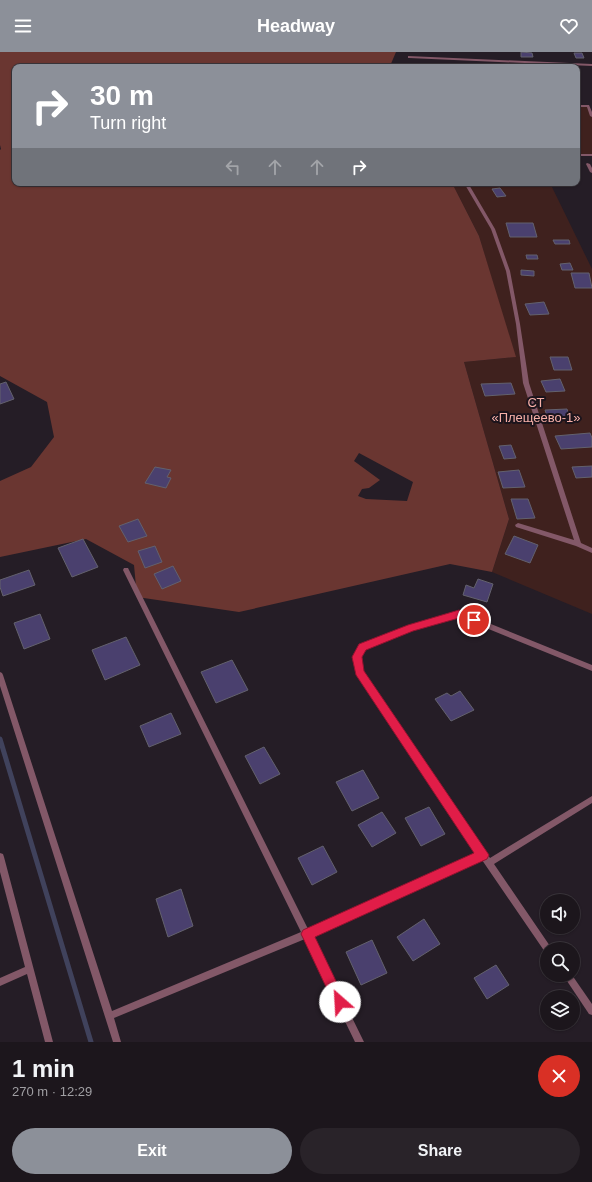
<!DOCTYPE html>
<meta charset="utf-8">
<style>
:root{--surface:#1c161c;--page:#292329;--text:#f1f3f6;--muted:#a09fa3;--line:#3a353b;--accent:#8c9099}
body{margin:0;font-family:Arial,sans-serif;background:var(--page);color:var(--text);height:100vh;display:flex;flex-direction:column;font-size:15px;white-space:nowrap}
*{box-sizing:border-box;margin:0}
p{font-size:13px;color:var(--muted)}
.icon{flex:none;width:22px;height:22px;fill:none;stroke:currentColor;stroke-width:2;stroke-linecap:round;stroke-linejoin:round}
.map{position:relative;height:990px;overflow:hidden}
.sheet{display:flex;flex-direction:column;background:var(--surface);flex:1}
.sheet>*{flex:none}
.top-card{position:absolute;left:12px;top:12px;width:568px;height:122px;border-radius:8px;box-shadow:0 1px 3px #0004,0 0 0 1px var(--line);background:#8c9099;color:#fff;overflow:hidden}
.fabs{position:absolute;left:540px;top:842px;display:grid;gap:8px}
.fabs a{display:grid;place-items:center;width:40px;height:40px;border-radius:50%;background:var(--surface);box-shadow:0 1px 3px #0004,0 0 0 1px var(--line);font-size:20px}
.pin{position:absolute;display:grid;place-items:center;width:34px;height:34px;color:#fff;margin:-17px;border:2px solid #fff;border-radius:50%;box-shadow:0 1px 4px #0007}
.me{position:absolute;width:44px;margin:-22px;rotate:334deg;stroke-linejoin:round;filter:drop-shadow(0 0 3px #0008)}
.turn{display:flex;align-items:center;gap:14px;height:84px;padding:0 12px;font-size:18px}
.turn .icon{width:52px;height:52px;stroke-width:2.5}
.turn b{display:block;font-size:28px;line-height:34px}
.lanes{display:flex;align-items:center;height:38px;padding:0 12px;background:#0003;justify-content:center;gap:20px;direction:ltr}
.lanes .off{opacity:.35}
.round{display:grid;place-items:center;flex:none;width:42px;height:42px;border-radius:21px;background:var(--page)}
.overview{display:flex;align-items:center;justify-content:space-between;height:68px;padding:0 12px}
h1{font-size:24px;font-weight:700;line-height:30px}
.action{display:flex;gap:8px;margin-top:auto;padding:8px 12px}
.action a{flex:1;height:46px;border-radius:24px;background:var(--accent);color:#fff;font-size:16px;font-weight:700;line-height:46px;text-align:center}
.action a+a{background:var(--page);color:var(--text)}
header{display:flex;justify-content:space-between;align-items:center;height:52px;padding:0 12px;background:var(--accent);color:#fff;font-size:18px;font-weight:700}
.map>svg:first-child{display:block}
.green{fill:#3f211e}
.forest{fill:#6a3631;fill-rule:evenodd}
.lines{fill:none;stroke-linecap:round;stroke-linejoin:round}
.stream{stroke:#40425c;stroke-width:5}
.building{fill:#4a406e;stroke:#63616d}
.lane{fill:#835868;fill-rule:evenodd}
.route{fill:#e11d48;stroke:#92132f}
.labels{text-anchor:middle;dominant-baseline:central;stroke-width:4;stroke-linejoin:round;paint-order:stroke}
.park-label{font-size:13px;fill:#f7b0a8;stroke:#1c141c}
</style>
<header><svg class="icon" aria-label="menu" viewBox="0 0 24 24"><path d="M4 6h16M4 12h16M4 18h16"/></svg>Headway<svg class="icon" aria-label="heart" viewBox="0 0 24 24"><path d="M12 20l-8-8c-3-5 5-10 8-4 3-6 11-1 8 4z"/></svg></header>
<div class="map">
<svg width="592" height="990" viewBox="0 0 592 990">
<rect width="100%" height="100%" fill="#251d26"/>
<!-- green -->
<g class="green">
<path d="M 169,13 L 390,14 L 390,15 L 169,15 Z"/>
<path d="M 577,54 L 588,54 L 592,64 L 592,103 L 577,103 Z"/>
<path d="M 452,131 L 550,131 L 592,217 L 592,562 L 492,520 L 509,467 L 464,310 L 515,305 L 479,184 Z"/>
</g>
<!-- forest -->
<path class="forest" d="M 0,0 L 396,0 L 390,14 L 169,13 L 169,15 L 15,15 L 15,131 L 452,131 L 479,184 L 516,305 L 464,310 L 509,467 L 492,520 L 450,512 L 239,560 L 137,545 L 134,513 L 86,487 L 0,505 L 0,429 L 31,415 L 54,385 L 47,350 L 0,324 L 0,98 L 1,97 L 0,93 ZM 359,401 L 413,430 L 407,449 L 366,447 L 358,444 L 362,437 L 369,436 L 380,428 L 354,409 Z"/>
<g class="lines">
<!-- stream -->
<path class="stream" d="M 0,687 L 91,990"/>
</g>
<!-- building -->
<g class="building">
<path d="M 521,0 L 532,1 L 533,5 L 521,5 Z"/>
<path d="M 574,1 L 582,1 L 584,6 L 576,6 Z"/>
<path d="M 500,136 L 506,144 L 497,145 L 492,137 Z"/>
<path d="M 506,171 L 533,171 L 537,185 L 510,185 Z"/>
<path d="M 553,188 L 569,188 L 570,192 L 555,192 Z"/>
<path d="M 526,203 L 537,203 L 538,207 L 527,207 Z"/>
<path d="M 570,211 L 573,218 L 562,218 L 560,212 Z"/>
<path d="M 521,218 L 534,219 L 534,224 L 521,223 Z"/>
<path d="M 571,221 L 589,221 L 592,236 L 575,236 Z"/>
<path d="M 544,250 L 549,262 L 530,263 L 525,252 Z"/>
<path d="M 550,305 L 568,305 L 572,318 L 554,318 Z"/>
<path d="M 560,327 L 565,339 L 546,340 L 541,329 Z"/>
<path d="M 6,330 L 14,347 L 0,352 L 0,332 Z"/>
<path d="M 511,331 L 515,342 L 485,344 L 481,332 Z"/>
<path d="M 567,357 L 570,367 L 548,367 L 545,358 Z"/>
<path d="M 590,381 L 592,386 L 592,395 L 561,397 L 555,384 Z"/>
<path d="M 511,393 L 516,406 L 504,407 L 499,394 Z"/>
<path d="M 592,414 L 592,425 L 576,426 L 572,415 Z"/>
<path d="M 155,415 L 171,418 L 167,425 L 171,426 L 166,436 L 145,431 Z"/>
<path d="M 519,418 L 525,435 L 503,436 L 498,420 Z"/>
<path d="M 511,447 L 528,447 L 535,466 L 517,467 Z"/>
<path d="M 138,467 L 147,484 L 128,490 L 119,474 Z"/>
<path d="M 514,484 L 538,493 L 530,511 L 505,502 Z"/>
<path d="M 83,487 L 98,515 L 72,525 L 58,496 Z"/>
<path d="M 155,494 L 162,510 L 145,516 L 138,499 Z"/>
<path d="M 173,514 L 181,529 L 162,537 L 154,522 Z"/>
<path d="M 29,518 L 35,533 L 3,544 L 0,535 L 0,528 Z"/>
<path d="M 478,527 L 493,532 L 487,550 L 463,543 L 466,533 L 474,536 Z"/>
<path d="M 40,562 L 50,587 L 24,597 L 14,571 Z"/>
<path d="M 126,585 L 140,613 L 105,628 L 92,598 Z"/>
<path d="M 232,608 L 248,638 L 216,651 L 201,620 Z"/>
<path d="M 460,639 L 474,658 L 451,669 L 435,647 L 447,641 L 451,644 Z"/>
<path d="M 171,661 L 181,682 L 149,695 L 140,674 Z"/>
<path d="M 264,695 L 280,722 L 260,732 L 245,704 Z"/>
<path d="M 363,718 L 379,746 L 352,759 L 336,730 Z"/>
<path d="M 429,755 L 445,782 L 421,794 L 405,766 Z"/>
<path d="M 382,760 L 396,781 L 372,795 L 358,773 Z"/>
<path d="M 323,794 L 337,820 L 312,833 L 298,806 Z"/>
<path d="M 181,837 L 193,874 L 168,885 L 156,847 Z"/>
<path d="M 424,867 L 440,892 L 413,909 L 397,885 Z"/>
<path d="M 372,888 L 387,921 L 361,933 L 346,900 Z"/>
<path d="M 496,913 L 509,933 L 487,947 L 474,926 Z"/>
</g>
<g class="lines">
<!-- lane -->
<g class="lane">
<path d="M 408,4 L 592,12 L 592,14 L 409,6 L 408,6 Z"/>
<path d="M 389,13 L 391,13 L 392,15 L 388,15 Z"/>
<path d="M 577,53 L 589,53 L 592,60 L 592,65 L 590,64 L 587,55 L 577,55 Z"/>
<rect x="577" y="102" width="15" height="2"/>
<path d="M 587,111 L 590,112 L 592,116 L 592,121 L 590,120 L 586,112 Z"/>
<path d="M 464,131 L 468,131 L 495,177 L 510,219 L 520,272 L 529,331 L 581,491 L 592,496 L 592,501 L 576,494 L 516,475 L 515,473 L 518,471 L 574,488 L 523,331 L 516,272 L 506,219 L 491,177 Z"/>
<path d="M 124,516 L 128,516 L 129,518 L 308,877 L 478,802 L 358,622 L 354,605 L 360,593 L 409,573 L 459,559 L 592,613 L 592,619 L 459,565 L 412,577 L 364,597 L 360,605 L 363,619 L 490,806 L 592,744 L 592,751 L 494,812 L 552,897 L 547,897 L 547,901 L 545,900 L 482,808 L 312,884 L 364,990 L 355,990 L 305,887 L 114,966 L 121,990 L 113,990 L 0,634 L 0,620 L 2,621 L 3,623 L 112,959 L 301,880 L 123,518 Z"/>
<path d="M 0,801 L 3,802 L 4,805 L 53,990 L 45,990 L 27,922 L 0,934 L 0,926 L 25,915 L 0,820 Z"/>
<path d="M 563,923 L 572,923 L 592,952 L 592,963 L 589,962 Z"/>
</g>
</g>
<!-- route -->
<path class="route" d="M 459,558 L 477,565 L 479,568 L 477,571 L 474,572 L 459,566 L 413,579 L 366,598 L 362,605 L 364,619 L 489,803 L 487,807 L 315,885 L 346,950 L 345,954 L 340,956 L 335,954 L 303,886 L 301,882 L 303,878 L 474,801 L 356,623 L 352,605 L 359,592 L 408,573 Z"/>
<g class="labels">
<!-- park labels -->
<g class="park-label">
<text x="536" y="350">СТ<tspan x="536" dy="15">«Плещеево-1»</tspan></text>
</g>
</g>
</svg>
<div class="fabs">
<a><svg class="icon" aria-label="sound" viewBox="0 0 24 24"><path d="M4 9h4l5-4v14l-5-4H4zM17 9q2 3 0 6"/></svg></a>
<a><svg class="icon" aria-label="search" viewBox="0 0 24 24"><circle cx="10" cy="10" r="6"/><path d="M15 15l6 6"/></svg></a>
<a><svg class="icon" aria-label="layers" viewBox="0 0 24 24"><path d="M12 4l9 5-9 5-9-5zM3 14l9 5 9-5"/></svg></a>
</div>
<div class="pin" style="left:474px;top:568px;background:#d93025"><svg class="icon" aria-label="arrive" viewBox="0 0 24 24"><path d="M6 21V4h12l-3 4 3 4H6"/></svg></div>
<svg class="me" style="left:340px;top:950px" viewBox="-20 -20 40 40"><circle r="19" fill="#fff"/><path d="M0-13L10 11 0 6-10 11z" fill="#e11d48"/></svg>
<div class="top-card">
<div class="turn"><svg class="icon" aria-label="right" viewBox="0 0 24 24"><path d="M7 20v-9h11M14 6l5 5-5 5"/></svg><div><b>30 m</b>Turn right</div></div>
<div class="lanes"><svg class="icon off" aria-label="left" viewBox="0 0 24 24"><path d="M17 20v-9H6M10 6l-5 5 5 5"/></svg><svg class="icon off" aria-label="ahead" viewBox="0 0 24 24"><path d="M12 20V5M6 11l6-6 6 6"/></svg><svg class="icon off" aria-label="ahead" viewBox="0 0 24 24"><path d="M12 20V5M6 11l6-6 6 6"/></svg><svg class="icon" aria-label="right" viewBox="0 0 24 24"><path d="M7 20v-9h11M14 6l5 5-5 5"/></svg></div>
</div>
</div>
<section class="sheet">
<div class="overview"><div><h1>1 min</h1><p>270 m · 12:29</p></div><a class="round" style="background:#d93025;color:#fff"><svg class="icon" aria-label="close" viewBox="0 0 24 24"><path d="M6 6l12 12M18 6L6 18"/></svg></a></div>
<div class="action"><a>Exit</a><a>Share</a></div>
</section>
